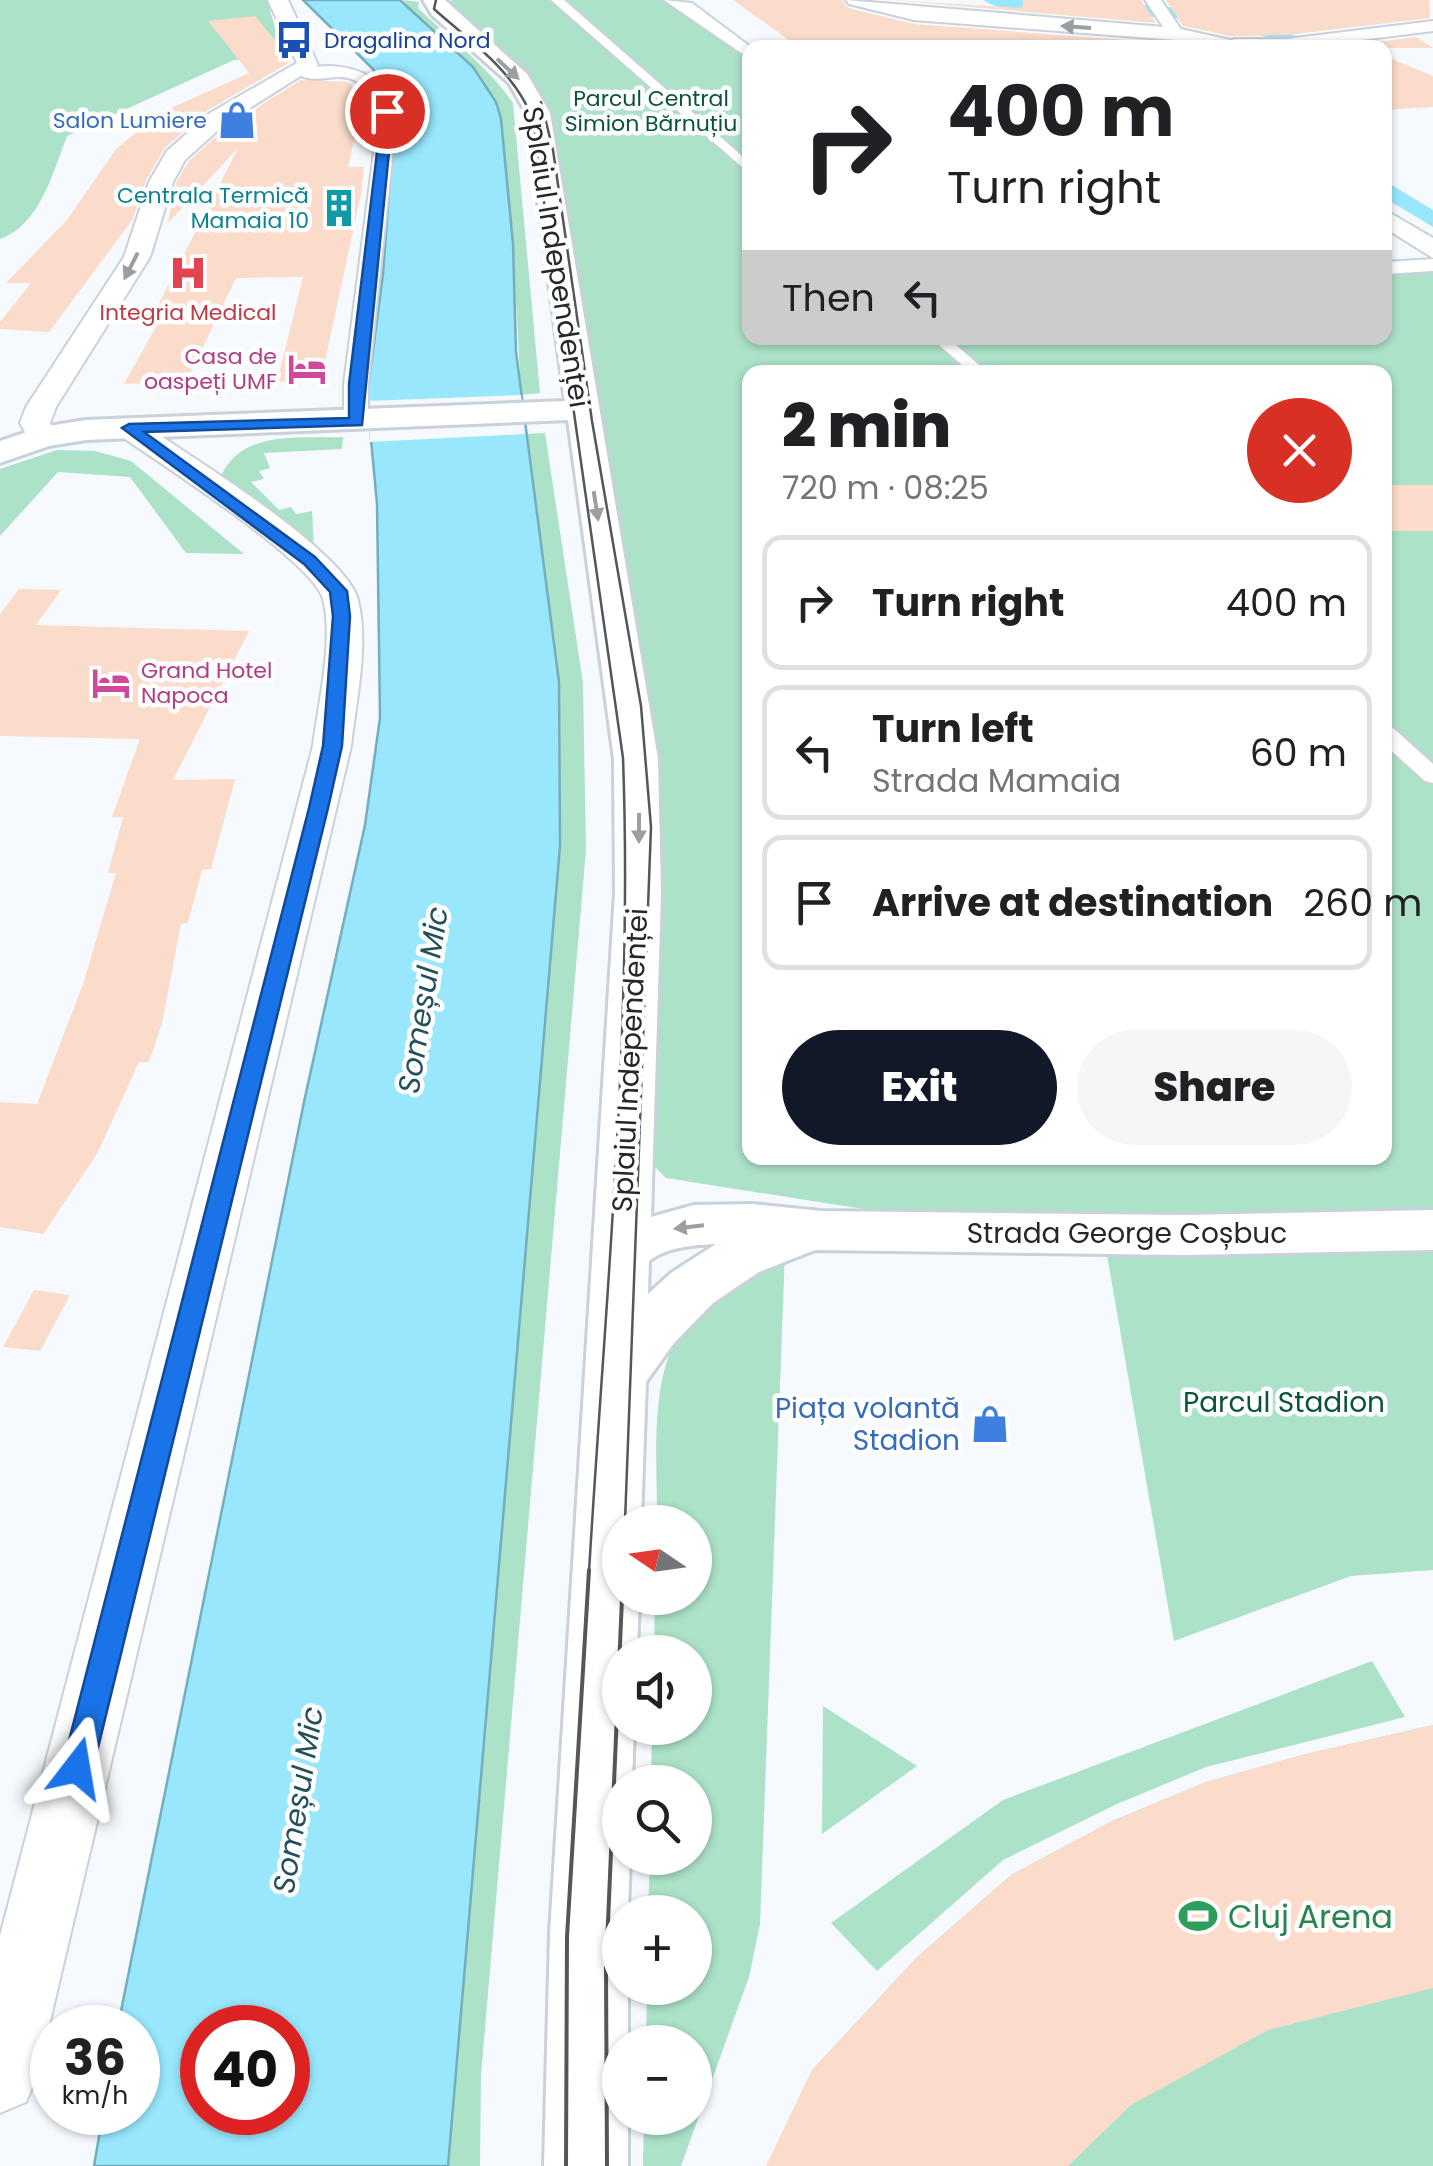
<!DOCTYPE html>
<meta charset="utf-8">
<style>
:root{--surface:#fff;--page:#f6f6f6;--text:#202124;--muted:#757577;--line:#e0e0e0;--accent:#111827}
body{margin:0;font-family:Poppins,sans-serif;background:var(--page);color:var(--text);height:100vh;display:flex;flex-direction:column;font-size:38px;white-space:nowrap}
*{box-sizing:border-box;margin:0}
p{font-size:32px;color:var(--muted)}
.icon{flex:none;width:55px;height:55px;fill:none;stroke:currentColor;stroke-width:2;stroke-linecap:round;stroke-linejoin:round}
.map{position:relative;flex:1;overflow:hidden}
.panel{position:absolute;left:742px;top:365px;width:650px;height:800px;display:flex;flex-direction:column;background:var(--surface);border-radius:20px;box-shadow:0 2px 8px #0004}
.panel>*{flex:none}
.top-card{position:absolute;left:742px;top:40px;width:650px;height:305px;border-radius:20px;box-shadow:0 2px 8px #0004;background:#fff;color:var(--text);overflow:hidden}
.needle{width:65px;rotate:283deg}
.tools{position:absolute;left:602px;top:1505px;display:grid;gap:20px}
.tools a{display:grid;place-items:center;width:110px;height:110px;border-radius:50%;background:var(--surface);box-shadow:0 2px 8px #0004;font-size:50px}
.speed{position:absolute;left:30px;top:2005px;display:flex;gap:20px;font-size:50px;font-weight:700;text-align:center}
.speed>*{display:grid;place-content:center;width:130px;height:130px;border-radius:50%;background:var(--surface);box-shadow:0 2px 8px #0004;line-height:1}
.speed small{font-size:25px;font-weight:400}
.speed .limit{border:15px solid #d22;background:#fff;color:#111}
.pin{position:absolute;display:grid;place-items:center;width:85px;height:85px;color:#fff;margin:-42px;border:5px solid #fff;border-radius:50%;box-shadow:0 2px 10px #0007}
.me{position:absolute;width:110px;margin:-55px;rotate:14deg;stroke-linejoin:round;filter:drop-shadow(0 0 8px #0008)}
.turn{display:flex;align-items:center;gap:35px;height:210px;padding:0 40px;font-size:45px}
.turn .icon{width:130px;height:130px;stroke-width:2.5}
.turn b{display:block;font-size:70px;line-height:85px}
.then{display:flex;align-items:center;height:95px;padding:0 40px;background:#0003;gap:20px;font-size:38px}
.round{display:grid;place-items:center;flex:none;width:105px;height:105px;border-radius:52px;background:var(--page)}
.overview{display:flex;align-items:center;justify-content:space-between;height:170px;padding:0 40px}
h1{font-size:60px;font-weight:800;line-height:75px}
.action{display:flex;gap:20px;margin-top:auto;padding:20px 40px}
.action a{flex:1;height:115px;border-radius:60px;background:var(--accent);color:#fff;font-size:40px;font-weight:800;line-height:115px;text-align:center}
.action a+a{background:var(--page);color:var(--text)}
ul{padding:0;list-style:none}
li{display:flex;align-items:center;gap:30px;height:135px;margin:0 20px 15px;padding:0 20px;border:5px solid var(--line);border-radius:20px}
li div{flex:1}
li b{display:block;font-size:38px}
li em{font-style:normal}
.map>svg:first-child{display:block}
.green{fill:#ace2c8;fill-rule:evenodd}
.water{fill:#98e7fd;stroke:#75adbe;stroke-width:2.5;fill-rule:evenodd}
.pier{fill:#f6fafe}
.lines{fill:none;stroke-linecap:round;stroke-linejoin:round}
.canal{fill:#98e7fd;fill-rule:evenodd}
.building{fill:#fbdccb}
.pedestrian-casing{stroke:#c9d1da;stroke-width:4}
.minor-casing{stroke:#c9d1da;stroke-width:4}
.tertiary-casing{stroke:#c9d1da;stroke-width:4}
.secondary-casing{stroke:#c9d1da;stroke-width:6}
.pedestrian{fill:#fff;fill-rule:evenodd}
.minor{fill:#fff;fill-rule:evenodd}
.tertiary{fill:#fff;fill-rule:evenodd}
.secondary{fill:#fff;fill-rule:evenodd}
.tram-far1{stroke:#53565a;stroke-width:2.5}
.tram{stroke:#53565a;stroke-width:4}
.oneway{fill:#9c9ea0}
.route{fill:#1a73e8;stroke:#114b97;stroke-width:2.5}
.labels{text-anchor:middle;dominant-baseline:central;stroke-width:9;stroke-linejoin:round;paint-order:stroke}
.far-transit-label{font-size:22px;fill:#164399;stroke:#fff;text-anchor:start}
.far-park-label{font-size:22px;fill:#09543a;stroke:#fff}
.far-shop-label{font-size:22px;fill:#366cbe;stroke:#fff;text-anchor:end}
.far-culture-label{font-size:22px;fill:#0d838f;stroke:#fff;text-anchor:end}
.far-health-label{font-size:22px;fill:#be3a42;stroke:#fff}
.far-hotel-label{font-size:22px;fill:#b23c85;stroke:#fff;text-anchor:end}
.street-label{font-size:28px;fill:#24272b;stroke:#fff}
.park-label{font-size:28px;fill:#09543a;stroke:#fff}
.shop-label{font-size:28px;fill:#366cbe;stroke:#fff;text-anchor:end}
.water-label{font-size:30px;font-style:italic;fill:#22505b;stroke:#fff}
.near-leisure-label{font-size:32px;fill:#27864d;stroke:#fff;text-anchor:start}
</style>
<div class="map">
<svg width="1433" height="2166" viewBox="0 0 1433 2166">
<rect width="100%" height="100%" fill="#f6fafe"/>
<!-- green -->
<g class="green">
<path d="M 0,0 L 267,0 L 283,55 L 234,60 L 67,136 C 53,172 40,225 0,239 Z"/>
<path d="M 403,0 L 419,2 L 418,8 C 452,41 486,64 513,103 L 540,393 L 521,395 L 513,244 L 496,102 L 473,67 L 417,17 Z"/>
<path d="M 452,0 L 664,0 L 682,6 L 750,61 L 750,338 L 1385,338 L 1385,275 L 1433,269 L 1433,1208 L 1039,1220 L 914,1217 L 666,1178 L 652,1164 L 656,732 L 583,342 L 553,123 L 533,81 L 450,9 L 448,5 ZM 750,372 L 1385,372 L 1385,1158 L 750,1158 Z"/>
<path d="M 545,433 L 583,683 L 586,850 L 481,2075 L 480,2166 L 448,2166 L 490,1663 L 476,1222 L 531,1180 L 560,846 L 559,682 L 525,434 Z"/>
<path d="M 343,437 L 342,449 L 264,453 L 270,468 L 259,471 L 264,479 L 251,482 L 279,510 L 291,507 L 296,514 L 312,511 L 314,550 L 224,484 L 221,476 C 243,429 299,439 343,437 Z"/>
<path d="M 57,450 L 95,451 L 131,461 L 244,554 L 186,553 L 130,477 L 58,472 L 0,536 L 0,469 Z"/>
<path d="M 785,1251 L 760,1924 L 749,1977 L 681,2166 L 643,2166 L 644,2118 L 695,2118 L 695,2042 L 646,2042 L 647,1988 L 695,1988 L 695,1912 L 648,1912 L 650,1858 L 695,1858 L 695,1782 L 651,1782 L 652,1728 L 695,1728 L 695,1652 L 654,1652 L 655,1598 L 695,1598 L 695,1522 L 657,1522 C 658,1460 645,1358 696,1314 C 723,1290 756,1271 785,1251 Z"/>
<path d="M 1433,1251 L 1433,1570 L 1351,1576 L 1174,1641 L 1107,1255 Z"/>
<path d="M 1372,1661 L 1405,1717 L 1206,1767 L 1117,1804 L 1003,1860 L 877,1971 L 831,1923 L 1003,1800 Z"/>
<path d="M 823,1706 L 917,1766 L 822,1834 Z"/>
<path d="M 1433,1725 L 1433,2166 L 767,2166 L 812,2070 L 917,1957 L 1011,1875 L 1112,1821 L 1206,1782 L 1306,1754 Z"/>
</g>
<!-- water -->
<path class="water" d="M 303,0 L 400,0 L 473,67 L 496,102 L 501,119 L 513,244 L 516,352 L 559,682 L 560,846 L 448,2166 L 94,2166 L 103,2113 L 138,2112 L 138,2028 L 118,2027 L 122,2006 L 304,1102 L 365,825 L 380,718 L 377,504 L 367,396 L 383,274 L 395,112 L 373,69 ZM 202,2028 L 288,2028 L 288,2112 L 202,2112 Z"/>
<!-- pier -->
<path class="pier" d="M 521,395 L 525,434 L 370,442 L 367,401 Z"/>
<g class="lines">
<!-- canal -->
<g class="canal">
<path d="M 984,0 C 1059,0 1259,0 1313,48 C 1285,48 1266,35 1239,28 C 1199,18 1156,17 1114,15 C 1085,14 1005,17 984,0 Z"/>
<path d="M 1385,181 L 1433,210 L 1433,227 L 1385,198 Z"/>
</g>
</g>
<!-- building -->
<g class="building">
<path d="M 733,0 L 842,0 L 848,8 L 914,24 L 1126,40 L 1048,48 L 800,48 Z"/>
<path d="M 890,0 L 1022,8 L 1023,0 L 1141,0 L 1156,23 Z"/>
<path d="M 1166,0 L 1429,0 L 1430,18 L 1287,35 L 1231,36 L 1183,26 Z"/>
<path d="M 255,16 L 292,61 L 208,110 L 165,148 L 146,180 L 133,219 L 49,332 L 0,329 L 0,322 L 31,283 L 6,283 L 67,220 L 116,149 L 160,113 L 249,73 L 208,21 Z"/>
<path d="M 1416,37 L 1433,48 L 1331,48 Z"/>
<path d="M 1385,56 L 1433,76 L 1433,107 L 1385,110 Z"/>
<path d="M 301,80 L 348,82 L 368,100 L 359,119 L 348,167 L 364,167 L 361,194 L 321,380 L 277,382 L 303,277 L 236,278 L 186,382 L 124,384 L 157,325 L 148,325 L 238,148 L 168,223 L 176,183 L 188,162 L 228,126 Z"/>
<rect x="1385" y="485" width="48" height="46"/>
<path d="M 19,589 L 61,590 L 36,625 L 249,631 L 173,780 L 235,779 L 211,869 L 202,870 L 188,923 L 181,924 L 162,1023 L 149,1062 L 139,1062 L 97,1154 L 43,1234 L 0,1227 L 0,1102 L 37,1104 L 83,984 L 116,873 L 108,873 L 123,817 L 112,817 L 140,739 L 0,736 L 0,614 Z"/>
<path d="M 34,1290 L 70,1295 L 40,1351 L 3,1347 Z"/>
<path d="M 1433,1725 L 1433,1988 L 1268,2030 L 1131,2105 L 1068,2166 L 766,2166 L 812,2070 L 917,1957 L 1011,1875 L 1112,1821 L 1206,1782 L 1306,1754 Z"/>
</g>
<g class="lines">
<!-- pedestrian casing -->
<g class="pedestrian-casing">
<g id="pedestrian">
<path d="M 551,0 L 564,0 L 750,163 L 750,174 Z"/>
<path d="M 931,338 L 948,338 L 987,372 L 970,372 Z"/>
<path d="M 1385,726 L 1393,728 L 1433,764 L 1433,783 L 1425,781 L 1385,745 Z"/>
</g>
</g>
<!-- minor casing -->
<g class="minor-casing">
<g id="minor">
<path d="M 664,0 L 692,3 L 752,48 L 750,59 Z"/>
<path d="M 1145,0 L 1161,0 L 1184,34 L 1182,37 L 1170,37 Z"/>
<path d="M 1433,21 L 1433,31 L 1297,48 L 1229,48 L 1226,44 L 1234,39 L 1287,39 Z"/>
<path d="M 331,66 C 366,68 383,82 397,113 L 368,384 L 368,422 L 356,429 L 344,422 L 344,384 L 379,113 C 353,50 324,94 294,72 L 302,67 Z"/>
<path d="M 1433,259 L 1433,271 L 1385,274 L 1385,262 Z"/>
</g>
</g>
<!-- tertiary casing -->
<g class="tertiary-casing">
<g id="tertiary">
<path d="M 268,0 L 288,0 L 318,65 L 226,123 L 185,160 L 173,182 L 150,257 L 56,407 L 50,423 L 57,437 L 53,443 L 31,443 L 20,423 L 26,407 L 124,257 L 149,182 L 167,151 L 210,113 L 297,63 Z"/>
<path d="M 846,0 L 1176,28 L 1249,44 L 1252,48 L 1211,48 L 1176,40 L 914,20 L 849,4 Z"/>
<path d="M 1385,210 L 1433,238 L 1433,258 L 1385,228 Z"/>
<path d="M 129,419 L 140,422 C 186,454 345,550 358,600 C 369,645 356,701 351,746 L 37,2076 L 26,2102 L 0,2113 L 0,1936 L 313,746 C 318,705 334,639 323,599 C 312,560 158,462 118,434 L 114,428 L 118,422 Z"/>
</g>
</g>
<!-- secondary casing -->
<g class="secondary-casing">
<path id="secondary" d="M 423,0 L 445,0 L 527,74 L 550,113 L 658,759 L 661,893 L 651,1217 L 694,1205 L 753,1204 L 821,1211 L 1185,1215 L 1433,1210 L 1433,1250 L 1185,1255 L 815,1250 L 759,1272 L 713,1303 L 674,1343 L 646,1382 L 641,1522 L 620,1522 L 620,1598 L 639,1598 L 637,1652 L 620,1652 L 620,1728 L 634,1728 L 632,1782 L 620,1782 L 620,1858 L 630,1858 L 628,1912 L 620,1912 L 620,1988 L 628,1988 L 628,2042 L 620,2042 L 620,2118 L 628,2118 L 628,2166 L 544,2166 L 550,1933 L 615,893 L 614,759 L 568,420 L 86,440 L 49,446 L 0,463 L 0,441 L 42,427 L 86,420 L 565,401 L 526,113 L 509,83 L 432,15 ZM 716,1244 L 671,1273 L 648,1294 L 649,1261 C 667,1247 694,1245 716,1244 Z"/>
</g>
<!-- pedestrian -->
<use href="#pedestrian" class="pedestrian"/>
<!-- minor -->
<use href="#minor" class="minor"/>
<!-- tertiary -->
<use href="#tertiary" class="tertiary"/>
<!-- secondary -->
<use href="#secondary" class="secondary"/>
<!-- tram-far1 -->
<g class="tram-far1">
<path d="M 436,0 L 434,9 C 471,42 513,70 532,117 L 623,758 C 633,1029 605,1302 589,1572"/>
<path d="M 541,102 L 553,150 L 592,421 L 641,706 L 651,827 L 625,1522"/>
</g>
<!-- tram -->
<g class="tram">
<path d="M 566,2166 L 567,1937 L 589,1570"/>
<path d="M 607,2166 L 606,1968 L 622,1598"/>
</g>
</g>
<!-- one-way arrows -->
<defs><path id="oneway-solid" d="M-6-.8H1V-3.2L6.5 0L1 3.2V.8H-6Z" transform="scale(2.5)"/></defs>
<g class="oneway">
<use href="#oneway-solid" transform="translate(1076 27) rotate(-176)"/>
<use href="#oneway-solid" transform="translate(508 69) rotate(43)"/>
<use href="#oneway-solid" transform="translate(131 266) rotate(117)"/>
<use href="#oneway-solid" transform="translate(596 506) rotate(81)"/>
<use href="#oneway-solid" transform="translate(639 828) rotate(90)"/>
<use href="#oneway-solid" transform="translate(689 1227) rotate(173)"/>
</g>
<!-- route -->
<path class="route" d="M 387,108 L 393,111 L 362,425 L 144,432 L 315,557 L 347,591 L 350,616 L 342,746 L 328,808 L 93,1768 L 88,1778 L 77,1782 L 66,1778 L 62,1768 L 309,808 L 323,746 L 333,616 L 330,592 L 304,564 L 122,428 L 129,424 L 349,418 L 349,384 L 382,111 Z"/>
<!-- icons -->
<defs>
<g id="bus-bare" transform="scale(3)"><path d="M-5-6H5V4H4V6H2V4H-2V6H-4V4H-5ZM-3.5-4V0h7V-4ZM-3.5 1.2v1.5H-2V1.2ZM2 1.2v1.5H3.5V1.2Z" fill="#1a4fb4" stroke="#fff" stroke-width="2.5" paint-order="stroke"/></g>
<g id="shop-bare" transform="scale(3)"><path d="M-5-2.5h2.3a2.7 3.5 0 0 1 5.4 0H5L5.5 6h-11ZM-1.5-2.5h3a1.5 2.3 0 0 0-3 0Z" fill="#3f7fe0" stroke="#fff" stroke-width="2.5" paint-order="stroke"/></g>
<g id="building-bare" transform="scale(3)"><path d="M-4-6H4V6H1V3H-1V6H-4ZM-2.5-4.3h1.7v1.8h-1.7ZM.8-4.3h1.7v1.8H.8ZM-2.5-1h1.7V.8h-1.7ZM.8-1h1.7V.8H.8Z" fill="#0f9aa8" stroke="#fff" stroke-width="2.5" paint-order="stroke"/></g>
<g id="hospital-bare" transform="scale(3)"><path d="M-5-5h3v3.5h4V-5h3V5h-3V1.5h-4V5h-3Z" fill="#e0444e" stroke="#fff" stroke-width="2.5" paint-order="stroke"/></g>
<g id="hotel-bare" transform="scale(3)"><path d="M-6-4.5h1.5V1H6V5H4.5V3h-9V5H-6ZM-4 0a1.8 1.8 0 1 1 3.6 0ZM.5 0V-2.5h3Q6-2.5 6 0Z" fill="#d1479c" stroke="#fff" stroke-width="2.5" paint-order="stroke"/></g>
<g id="stadium-bare" transform="scale(3)"><path d="M0-5a6.5 5 0 1 0 0 10a6.5 5 0 1 0 0-10ZM-3.5-1.8h7v3.6h-7Z" fill="#2e9e5b" stroke="#fff" stroke-width="2.5" paint-order="stroke"/></g>
</defs>
<g fill-rule="evenodd">
<use href="#bus-bare" x="294" y="40"/>
<use href="#shop-bare" x="237" y="120"/>
<use href="#building-bare" x="339" y="208"/>
<use href="#hospital-bare" x="188" y="273"/>
<use href="#hotel-bare" x="307" y="369"/>
<use href="#hotel-bare" x="111" y="683"/>
<use href="#shop-bare" x="990" y="1424"/>
<use href="#stadium-bare" x="1198" y="1916"/>
</g>
<g class="labels">
<!-- far-transit labels -->
<g class="far-transit-label">
<text x="324" y="40">Dragalina Nord</text>
</g>
<!-- far-park labels -->
<g class="far-park-label">
<text x="651" y="98">Parcul Central<tspan x="651" dy="25">Simion Bărnuțiu</tspan></text>
</g>
<!-- far-shop labels -->
<g class="far-shop-label">
<text x="207" y="120">Salon Lumiere</text>
</g>
<!-- far-culture labels -->
<g class="far-culture-label">
<text x="309" y="195">Centrala Termică<tspan x="309" dy="25">Mamaia 10</tspan></text>
</g>
<!-- far-health labels -->
<g class="far-health-label">
<text x="188" y="312">Integria Medical</text>
</g>
<!-- far-hotel labels -->
<g class="far-hotel-label">
<text x="277" y="356">Casa de<tspan x="277" dy="25">oaspeți UMF</tspan></text>
<text x="141" y="670" text-anchor="start">Grand Hotel<tspan x="141" dy="25">Napoca</tspan></text>
</g>
<!-- street labels -->
<g class="street-label">
<text transform="translate(556 257) rotate(81)">Splaiul Independenței</text>
<text transform="translate(630 1060) rotate(-87)">Splaiul Independenței</text>
<text x="1127" y="1233">Strada George Coșbuc</text>
</g>
<!-- park labels -->
<g class="park-label">
<text x="1284" y="1402">Parcul Stadion</text>
</g>
<!-- shop labels -->
<g class="shop-label">
<text x="960" y="1408">Piața volantă<tspan x="960" dy="32">Stadion</tspan></text>
</g>
<!-- water labels -->
<g class="water-label">
<text transform="translate(423 1000) rotate(-81)">Someșul Mic</text>
<text transform="translate(298 1800) rotate(-81)">Someșul Mic</text>
</g>
<!-- near-leisure labels -->
<g class="near-leisure-label">
<text x="1228" y="1916">Cluj Arena</text>
</g>
</g>
</svg>
<div class="tools">
<a><svg class="needle" viewBox="-14 -14 28 28"><path d="M0-13l5 13h-10z" fill="#e53935"/><path d="M0 13l5-13h-10z" fill="#757577"/></svg></a>
<a><svg class="icon" aria-label="sound" viewBox="0 0 24 24"><path d="M4 9h4l5-4v14l-5-4H4zM17 9q2 3 0 6"/></svg></a>
<a><svg class="icon" aria-label="search" viewBox="0 0 24 24"><circle cx="10" cy="10" r="6"/><path d="M15 15l6 6"/></svg></a>
<a>+</a>
<a>−</a>
</div>
<div class="speed"><div>36<small>km/h</small></div><div class="limit">40</div></div>
<div class="pin" style="left:387px;top:111px;background:#d93025"><svg class="icon" aria-label="arrive" viewBox="0 0 24 24"><path d="M6 21V4h12l-3 4 3 4H6"/></svg></div>
<svg class="me" style="left:77px;top:1768px" viewBox="-20 -20 40 40"><path d="M0-17L14 15 0 8-14 15z" fill="#1a73e8" stroke="#fff" stroke-width="4"/></svg>
<div class="top-card">
<div class="turn"><svg class="icon" aria-label="right" viewBox="0 0 24 24"><path d="M7 20v-9h11M14 6l5 5-5 5"/></svg><div><b>400 m</b>Turn right</div></div>
<div class="then">Then<svg class="icon" aria-label="left" viewBox="0 0 24 24"><path d="M17 20v-9H6M10 6l-5 5 5 5"/></svg></div>
</div>
<section class="panel">
<div class="overview"><div><h1>2 min</h1><p>720 m · 08:25</p></div><a class="round" style="background:#d93025;color:#fff"><svg class="icon" aria-label="close" viewBox="0 0 24 24"><path d="M6 6l12 12M18 6L6 18"/></svg></a></div>
<ul>
<li><svg class="icon" aria-label="right" viewBox="0 0 24 24"><path d="M7 20v-9h11M14 6l5 5-5 5"/></svg><div><b>Turn right</b></div><em>400 m</em></li>
<li><svg class="icon" aria-label="left" viewBox="0 0 24 24"><path d="M17 20v-9H6M10 6l-5 5 5 5"/></svg><div><b>Turn left</b><p>Strada Mamaia</p></div><em>60 m</em></li>
<li><svg class="icon" aria-label="arrive" viewBox="0 0 24 24"><path d="M6 21V4h12l-3 4 3 4H6"/></svg><div><b>Arrive at destination</b></div><em>260 m</em></li>
</ul>
<div class="action"><a>Exit</a><a>Share</a></div>
</section>
</div>
